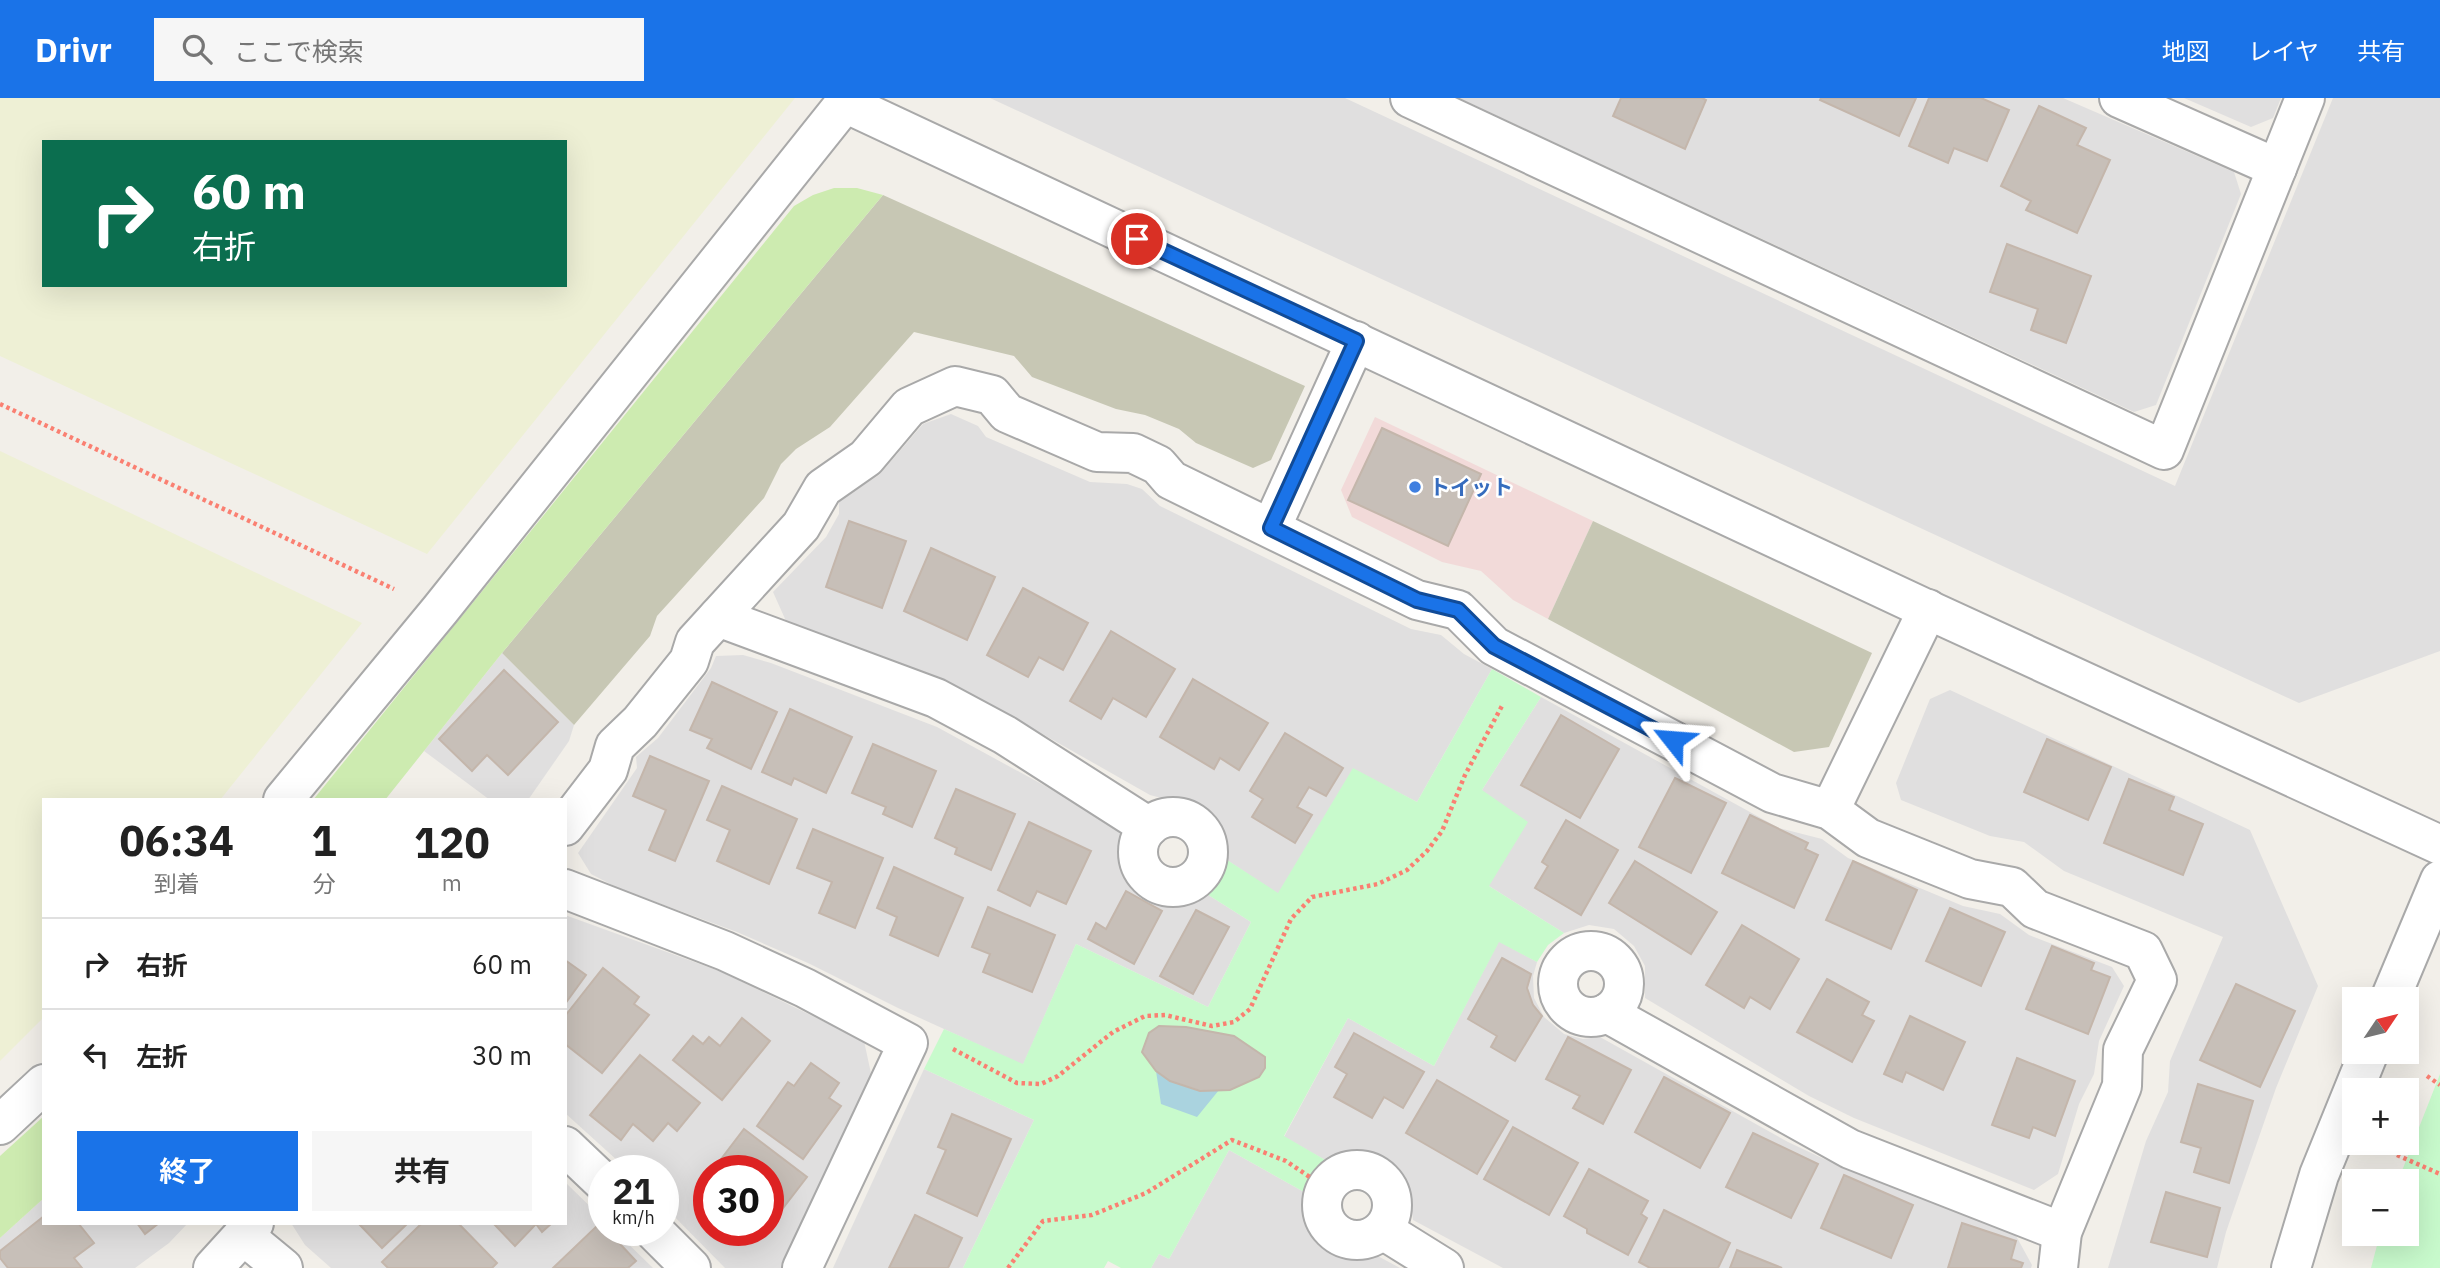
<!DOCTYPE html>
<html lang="ja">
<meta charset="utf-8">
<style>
:root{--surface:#fff;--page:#f6f6f6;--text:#222;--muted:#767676;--line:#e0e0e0;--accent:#1a73e8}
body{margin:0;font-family:"IBM Plex Sans","Noto Sans JP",sans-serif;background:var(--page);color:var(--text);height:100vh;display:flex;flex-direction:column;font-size:26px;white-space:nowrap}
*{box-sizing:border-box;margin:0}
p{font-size:23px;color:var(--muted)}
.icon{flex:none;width:38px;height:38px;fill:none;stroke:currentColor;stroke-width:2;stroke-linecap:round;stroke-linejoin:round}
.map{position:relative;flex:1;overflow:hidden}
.drawer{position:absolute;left:42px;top:700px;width:525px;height:427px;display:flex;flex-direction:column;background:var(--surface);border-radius:0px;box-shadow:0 7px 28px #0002}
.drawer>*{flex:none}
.top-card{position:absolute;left:42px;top:42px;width:525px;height:147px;border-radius:0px;box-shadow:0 7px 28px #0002;background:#0b6e4f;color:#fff;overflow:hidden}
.needle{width:46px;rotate:55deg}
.tools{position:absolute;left:2342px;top:889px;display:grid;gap:14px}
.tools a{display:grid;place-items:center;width:77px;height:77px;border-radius:0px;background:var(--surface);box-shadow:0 7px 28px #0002;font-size:35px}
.speed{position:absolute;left:588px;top:1057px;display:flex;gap:14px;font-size:35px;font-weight:700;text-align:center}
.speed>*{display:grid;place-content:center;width:91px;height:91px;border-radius:50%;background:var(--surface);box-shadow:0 7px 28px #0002;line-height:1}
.speed small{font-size:18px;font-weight:400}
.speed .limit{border:10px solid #d22;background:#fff;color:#111}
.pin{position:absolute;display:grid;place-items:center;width:60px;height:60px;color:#fff;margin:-30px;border:4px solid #fff;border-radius:50%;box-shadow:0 2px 7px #0007}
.me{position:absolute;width:77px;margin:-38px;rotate:298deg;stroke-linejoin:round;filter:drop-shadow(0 0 5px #0008)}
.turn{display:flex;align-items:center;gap:24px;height:147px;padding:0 35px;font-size:32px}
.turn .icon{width:91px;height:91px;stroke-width:2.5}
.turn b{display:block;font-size:49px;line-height:60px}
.eta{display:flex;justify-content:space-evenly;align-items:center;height:119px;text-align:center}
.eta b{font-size:42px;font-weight:700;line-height:49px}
.cta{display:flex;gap:14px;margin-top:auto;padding:14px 35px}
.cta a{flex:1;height:80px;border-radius:0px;background:var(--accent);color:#fff;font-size:28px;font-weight:700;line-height:80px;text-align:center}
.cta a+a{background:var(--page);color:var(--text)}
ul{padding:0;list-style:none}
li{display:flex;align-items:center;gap:21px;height:91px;padding:0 35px;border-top:2px solid var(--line)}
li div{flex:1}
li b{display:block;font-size:26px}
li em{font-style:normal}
header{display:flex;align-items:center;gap:42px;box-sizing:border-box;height:98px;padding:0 35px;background:var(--accent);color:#fff}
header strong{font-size:33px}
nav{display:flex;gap:38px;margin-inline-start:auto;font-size:24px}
.search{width:490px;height:63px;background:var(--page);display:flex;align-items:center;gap:18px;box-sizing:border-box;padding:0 24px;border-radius:0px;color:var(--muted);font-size:26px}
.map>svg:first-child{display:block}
.residential{fill:#e0dfdf;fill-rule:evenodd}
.commercial{fill:#f2dad9}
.construction{fill:#c7c7b4}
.farmland{fill:#eef0d5;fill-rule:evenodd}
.grass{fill:#cdebb0}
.park{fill:#c8facc}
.water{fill:#aad3df}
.building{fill:#c7bfb8;stroke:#c4b6ab;stroke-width:2}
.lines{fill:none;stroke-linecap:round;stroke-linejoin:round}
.minor-casing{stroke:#a9a9a9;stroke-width:42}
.path{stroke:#fa8072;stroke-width:4.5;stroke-dasharray:3.5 3.5;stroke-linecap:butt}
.minor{stroke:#fff;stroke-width:38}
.route-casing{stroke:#114b97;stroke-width:18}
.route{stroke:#1a73e8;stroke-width:12}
.shop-dot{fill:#3f7fe0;stroke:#fff;stroke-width:2.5}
.labels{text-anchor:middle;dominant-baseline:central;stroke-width:5;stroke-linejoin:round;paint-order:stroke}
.shop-label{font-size:21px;font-weight:bold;fill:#366cbe;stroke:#fff;text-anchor:start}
</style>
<header>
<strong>Drivr</strong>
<div class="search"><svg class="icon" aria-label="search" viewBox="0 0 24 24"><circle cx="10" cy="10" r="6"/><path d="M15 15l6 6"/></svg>ここで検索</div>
<nav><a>地図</a><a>レイヤ</a><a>共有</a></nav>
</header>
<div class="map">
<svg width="2440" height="1170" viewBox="0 0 2440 1170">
<rect width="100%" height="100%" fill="#f2efe9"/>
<!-- residential -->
<g class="residential">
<path d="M 990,0 L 1345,0 L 2175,388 L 2333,0 L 2440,0 L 2440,553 L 2299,605 Z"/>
<path d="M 1459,0 L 2063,0 L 2234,74 L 2241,96 L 2156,307 L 2134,314 Z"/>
<path d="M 2184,0 L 2281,0 L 2273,20 L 2251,29 Z"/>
<path d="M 951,316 L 978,328 L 986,339 L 1090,384 L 1127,386 L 1142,391 L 1160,408 L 1411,531 L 1441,537 L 1464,556 L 1492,571 L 1417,704 L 1353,671 L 1278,796 L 1224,760 L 1224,744 L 1217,725 L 1201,709 L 1183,702 L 1165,701 L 1150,697 L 1016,621 L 956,590 L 786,523 L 773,494 L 826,439 L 839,416 L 839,403 L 879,377 L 923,326 Z"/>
<path d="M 502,555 L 574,627 L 569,643 L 528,702 L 490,702 L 424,653 Z"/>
<path d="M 743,557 L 771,565 L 937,629 L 1113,725 L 1121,737 L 1118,752 L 1120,764 L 1134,788 L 1143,798 L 1165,804 L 1179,803 L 1202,793 L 1251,824 L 1208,909 L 1076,846 L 1023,967 L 898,910 L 808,865 L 737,834 L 618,790 L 591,776 L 578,755 L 637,670 L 636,659 L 658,640 L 711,570 L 716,558 Z"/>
<path d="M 1950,592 L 2250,732 L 2318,888 L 2276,990 L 2226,1134 L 2217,1170 L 2108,1170 L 2146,1043 L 2168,994 L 2170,963 L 2223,839 L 2064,773 L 2024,744 L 1990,738 L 1901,702 L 1896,685 L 1930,601 Z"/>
<path d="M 1541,599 L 1779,730 L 1822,741 L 1848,760 L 1963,808 L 2000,816 L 2029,837 L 2112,869 L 2124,888 L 2099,943 L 2094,976 L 2079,1006 L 2058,1076 L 2034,1092 L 1854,1020 L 1809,998 L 1645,900 L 1645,868 L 1634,848 L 1614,831 L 1589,827 L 1564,835 L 1489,788 L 1482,692 Z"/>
<path d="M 565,817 L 722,874 L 864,943 L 872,980 L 783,1170 L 725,1170 L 663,1107 L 663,1073 L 629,1073 L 565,1015 ZM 709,1073 L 768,1073 L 768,1132 L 709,1132 Z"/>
<path d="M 1499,843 L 1537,864 L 1533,878 L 1534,900 L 1544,919 L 1564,936 L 1583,941 L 1600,939 L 1788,1044 L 1824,1061 L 2015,1136 L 2032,1167 L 2031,1170 L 1503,1170 L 1413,1122 L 1410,1098 L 1403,1080 L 1388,1065 L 1366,1054 L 1344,1055 L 1327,1063 L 1284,1039 L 1348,920 L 1434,968 Z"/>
<path d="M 924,971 L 1034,1022 L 963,1170 L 833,1170 Z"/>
<path d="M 1229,1052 L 1304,1094 L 1303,1120 L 1321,1149 L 1341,1160 L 1374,1156 L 1400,1170 L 1151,1170 L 1159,1156 L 1169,1161 Z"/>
<path d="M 565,1084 L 604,1122 L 604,1132 L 614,1132 L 653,1170 L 331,1170 L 305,1147 L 291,1125 L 565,1125 Z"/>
<path d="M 44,1100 L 44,1125 L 188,1125 L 169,1145 L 135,1170 L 0,1170 L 0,1140 Z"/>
</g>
<!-- commercial -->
<path class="commercial" d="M 1375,319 L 1593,423 L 1548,521 L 1513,502 L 1481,473 L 1442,464 L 1352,419 L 1341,392 Z"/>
<!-- construction -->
<g class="construction">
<path d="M 883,97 L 1305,288 L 1271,362 L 1253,370 L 1196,345 L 1179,331 L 1145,317 L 1116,311 L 1032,279 L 1014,258 L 914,234 L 830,329 L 796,351 L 781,366 L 764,400 L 657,518 L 650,538 L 574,627 L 502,555 Z"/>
<path d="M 1593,423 L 1872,555 L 1829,649 L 1794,654 L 1548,521 Z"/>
</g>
<!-- farmland -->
<g class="farmland">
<path d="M 0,0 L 795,0 L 427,456 L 0,258 ZM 44,44 L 565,44 L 565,187 L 44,187 Z"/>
<path d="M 0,353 L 362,525 L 220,702 L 44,702 L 44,919 L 0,963 Z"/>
</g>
<!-- grass -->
<g class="grass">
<path d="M 834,90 L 857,90 L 883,97 L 502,555 L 385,702 L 313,702 L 794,108 L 813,97 Z"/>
<path d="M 44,1018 L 44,1100 L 0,1140 L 0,1058 Z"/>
</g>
<!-- park -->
<g class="park">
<path d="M 1492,571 L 1541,599 L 1482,692 L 1528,724 L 1489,788 L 1564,835 L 1548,847 L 1537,864 L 1499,844 L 1434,968 L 1348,920 L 1284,1038 L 1327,1063 L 1313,1076 L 1304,1094 L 1229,1052 L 1169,1161 L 1159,1156 L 1151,1170 L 1121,1170 L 1108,1163 L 1104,1170 L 963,1170 L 1034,1022 L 924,971 L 944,931 L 1023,966 L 1076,846 L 1208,909 L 1251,824 L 1202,793 L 1219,774 L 1224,760 L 1278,795 L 1353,670 L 1417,704 Z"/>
<path d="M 2440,976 L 2440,1170 L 2371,1170 L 2380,1136 L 2406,1136 L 2406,1083 L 2398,1083 Z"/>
</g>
<!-- water -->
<path class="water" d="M 1156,973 C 1175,988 1195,993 1219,992 L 1197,1019 L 1161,1006 Z"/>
<!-- building -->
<g class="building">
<path d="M 1621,0 L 1702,0 L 1706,2 L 1685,51 L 1613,18 Z"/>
<path d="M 1821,0 L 1916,0 L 1899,38 L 1820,2 Z"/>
<path d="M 1929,0 L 1981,0 L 2009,12 L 1987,63 L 1954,50 L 1948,65 L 1909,48 Z"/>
<path d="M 2039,8 L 2086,30 L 2077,47 L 2110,62 L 2077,135 L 2026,112 L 2031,103 L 2001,88 Z"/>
<path d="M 2007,146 L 2091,178 L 2066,245 L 2031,232 L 2038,211 L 1990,194 Z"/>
<path d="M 1382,330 L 1481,376 L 1448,448 L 1348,402 Z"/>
<path d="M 849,423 L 906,443 L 882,510 L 826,489 Z"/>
<path d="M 931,450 L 995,479 L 967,542 L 904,513 Z"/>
<path d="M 1023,490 L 1088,525 L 1063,572 L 1039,559 L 1028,579 L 987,557 Z"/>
<path d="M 1111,533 L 1175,571 L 1146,619 L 1113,600 L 1101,621 L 1070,603 Z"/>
<path d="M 504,572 L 558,624 L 508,677 L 487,657 L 472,673 L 439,641 Z"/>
<path d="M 1193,581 L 1268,625 L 1239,672 L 1220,660 L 1214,671 L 1160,639 Z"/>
<path d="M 712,584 L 777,614 L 751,671 L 707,650 L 712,641 L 690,632 Z"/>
<path d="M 790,611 L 852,639 L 826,695 L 794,680 L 791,687 L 762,674 Z"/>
<path d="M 1561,617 L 1619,651 L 1580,720 L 1521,687 Z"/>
<path d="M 1285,635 L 1343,670 L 1326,698 L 1309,689 L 1297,709 L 1312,717 L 1295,745 L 1252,719 L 1263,701 L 1250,693 Z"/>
<path d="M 2047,641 L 2111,669 L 2088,722 L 2024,694 Z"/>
<path d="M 873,646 L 936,673 L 912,729 L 883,716 L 886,709 L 852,695 Z"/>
<path d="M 650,658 L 709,683 L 675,763 L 649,752 L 666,712 L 633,698 Z"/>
<path d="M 1675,680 L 1726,705 L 1691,775 L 1639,749 Z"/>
<path d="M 2129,681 L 2174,699 L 2169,712 L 2203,726 L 2183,777 L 2104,745 Z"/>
<path d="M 722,688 L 797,721 L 769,786 L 717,763 L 730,732 L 707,722 Z"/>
<path d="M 956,691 L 1015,716 L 991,772 L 955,756 L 957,750 L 935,740 Z"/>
<path d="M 1750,717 L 1808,745 L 1805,751 L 1818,757 L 1794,810 L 1722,775 Z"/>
<path d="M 1566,722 L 1618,752 L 1581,817 L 1535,790 L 1548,768 L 1542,764 Z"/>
<path d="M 1029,724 L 1091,753 L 1066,806 L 1037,793 L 1030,808 L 998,792 Z"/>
<path d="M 813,731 L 883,760 L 855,830 L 819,815 L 832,784 L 797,770 Z"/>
<path d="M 1635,763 L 1717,814 L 1691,856 L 1609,805 Z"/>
<path d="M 1853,763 L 1917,792 L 1891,851 L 1826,822 Z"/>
<path d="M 894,769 L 963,800 L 938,858 L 890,837 L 897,819 L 877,810 Z"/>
<path d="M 1126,793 L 1162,813 L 1134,866 L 1088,841 L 1096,825 L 1106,831 Z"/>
<path d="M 988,809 L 1055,837 L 1032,894 L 983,874 L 990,856 L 972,849 Z"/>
<path d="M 1950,810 L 2005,834 L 1981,888 L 1926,863 Z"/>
<path d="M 1196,812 L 1229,829 L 1193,896 L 1160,878 Z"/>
<path d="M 1742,827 L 1799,861 L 1770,911 L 1750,899 L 1744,910 L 1706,887 Z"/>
<path d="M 2052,848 L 2094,865 L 2091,872 L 2110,879 L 2088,936 L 2026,911 Z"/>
<path d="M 1502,860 L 1531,876 L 1527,890 L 1533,907 L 1542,918 L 1515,963 L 1491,949 L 1497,938 L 1468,921 Z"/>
<path d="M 565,862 L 586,877 L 565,906 Z"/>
<path d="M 603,870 L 639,899 L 634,906 L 649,917 L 602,975 L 565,946 L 565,918 Z"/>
<path d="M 1827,881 L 1869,904 L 1862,917 L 1874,923 L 1852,964 L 1797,934 Z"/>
<path d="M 2236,886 L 2295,913 L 2260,989 L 2200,962 Z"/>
<path d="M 1910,918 L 1965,944 L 1943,992 L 1906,974 L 1902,984 L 1884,976 Z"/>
<path d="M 742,920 L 770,943 L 722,1002 L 673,962 L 693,938 L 703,946 L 709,939 L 720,948 Z"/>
<path d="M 1159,928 L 1186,929 L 1234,938 L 1265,959 L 1265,970 L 1259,979 L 1230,992 L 1200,993 L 1170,983 L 1156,973 L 1142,954 L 1149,935 Z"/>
<path d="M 1354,935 L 1424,974 L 1403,1010 L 1384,999 L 1372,1020 L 1334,999 L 1347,976 L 1335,969 Z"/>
<path d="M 1568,939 L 1631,972 L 1603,1026 L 1573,1010 L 1580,998 L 1546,981 Z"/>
<path d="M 640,957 L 700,1005 L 677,1033 L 668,1025 L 653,1043 L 633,1026 L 621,1042 L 590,1017 Z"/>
<path d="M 2017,960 L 2075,983 L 2055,1038 L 2033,1029 L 2029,1040 L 1992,1027 Z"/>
<path d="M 811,965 L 839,985 L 829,1000 L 841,1008 L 803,1061 L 757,1028 L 788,984 L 794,988 Z"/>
<path d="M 1664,979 L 1730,1015 L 1700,1070 L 1635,1034 Z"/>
<path d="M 1437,982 L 1508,1023 L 1477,1076 L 1406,1035 Z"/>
<path d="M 2198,986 L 2253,1003 L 2229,1085 L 2194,1074 L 2201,1050 L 2181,1044 Z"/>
<path d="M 952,1016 L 1011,1041 L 977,1118 L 927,1095 L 946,1052 L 938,1049 Z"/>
<path d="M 1513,1029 L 1578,1065 L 1549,1117 L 1484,1081 Z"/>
<path d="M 744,1031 L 807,1079 L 773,1123 L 768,1119 L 768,1073 L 712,1073 Z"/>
<path d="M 1753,1035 L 1818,1066 L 1791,1120 L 1726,1089 Z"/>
<path d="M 1589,1071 L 1648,1103 L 1641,1116 L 1647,1120 L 1628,1157 L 1587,1135 L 1587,1131 L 1564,1118 Z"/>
<path d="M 709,1077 L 709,1097 L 699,1090 Z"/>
<path d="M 1844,1077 L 1913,1107 L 1891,1160 L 1821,1130 Z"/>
<path d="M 2166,1094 L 2220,1110 L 2207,1159 L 2151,1144 Z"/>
<path d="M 1664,1112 L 1730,1145 L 1718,1170 L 1650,1170 L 1639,1164 Z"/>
<path d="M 915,1117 L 962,1140 L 948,1170 L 889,1170 Z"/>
<path d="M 44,1118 L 44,1125 L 78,1125 L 94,1145 L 74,1160 L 82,1170 L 8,1170 L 0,1160 L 0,1153 Z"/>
<path d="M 137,1125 L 159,1125 L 145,1136 Z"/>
<path d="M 358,1125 L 408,1125 L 382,1150 Z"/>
<path d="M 422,1125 L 458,1125 L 497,1165 L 492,1170 L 388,1170 L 382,1164 Z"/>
<path d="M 493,1125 L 552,1125 L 542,1134 L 536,1126 L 515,1148 Z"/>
<path d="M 600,1125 L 604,1132 L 607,1132 L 636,1163 L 628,1170 L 553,1170 Z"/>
<path d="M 1962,1125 L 2016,1143 L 2011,1161 L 2023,1165 L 2021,1170 L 1948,1170 Z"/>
<path d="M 1737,1152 L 1782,1170 L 1730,1170 Z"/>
</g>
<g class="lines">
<!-- minor casing -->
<g class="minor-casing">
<g id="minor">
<path d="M 1410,0 L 2164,352 L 2305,0"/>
<path d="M 2119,0 L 2277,70"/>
<path d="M 845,5 L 1922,509 L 2440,747"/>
<path d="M 1271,430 L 1356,243"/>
<path d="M 718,519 L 936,600 L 1005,637 L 1149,729"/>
<path d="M 283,702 L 440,512 L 849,0"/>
<path d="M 1830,712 L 1928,511"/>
<circle cx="1173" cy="754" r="35"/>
<path d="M 565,728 L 608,672 L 615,648 L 640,624 L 689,563 L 695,544 L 801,428 L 823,390 L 866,360 L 909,309 L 955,288 L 992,297 L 1007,315 L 1097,354 L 1133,355 L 1158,367 L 1171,382 L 1417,502 L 1458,512 L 1494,548 L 1772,695 L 1830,712 L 1868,740 L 1970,781 L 2012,789 L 2035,811 L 2143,853 L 2157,882 L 2123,952 L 2122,988 L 2062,1134 L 2058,1170"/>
<path d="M 565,791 L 725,853 L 805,890 L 908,945 L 802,1170"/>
<circle cx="1591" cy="886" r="33"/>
<path d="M 2390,901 L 2440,782"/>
<path d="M 1607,915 L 1850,1051 L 2062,1134"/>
<path d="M 0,1027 L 44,986"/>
<path d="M 565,1048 L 604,1085"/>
<circle cx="1357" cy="1107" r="35"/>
<path d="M 653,1132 L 691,1170"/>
<path d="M 1383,1132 L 1444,1170"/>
<path d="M 243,1137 L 283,1170"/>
<path d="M 213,1170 L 254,1125"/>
<path d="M 2291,1170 L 2319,1077 L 2369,954"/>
</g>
</g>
<!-- path -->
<g class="path">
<path d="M 0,306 L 394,491"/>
<path d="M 953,951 L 1017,985 L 1041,986 L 1058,978 L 1113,934 L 1145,918 L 1165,917 L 1212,928 L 1234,924 L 1250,911 L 1291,821 L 1312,799 L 1378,786 L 1407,772 L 1427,753 L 1442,733 L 1465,677 L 1503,606"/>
<path d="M 2427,978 L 2440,987"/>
<path d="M 2397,1057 L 2440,1076"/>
<path d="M 1008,1170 L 1043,1123 L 1092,1117 L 1146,1095 L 1232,1042 L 1286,1063 L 1326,1090"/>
</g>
<!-- minor -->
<use href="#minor" class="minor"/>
</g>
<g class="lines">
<!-- route casing -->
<g class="route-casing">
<path id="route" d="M 1137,141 L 1356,243 L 1271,430 L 1417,502 L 1458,512 L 1494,548 L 1673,642"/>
</g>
<!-- route -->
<use href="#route" class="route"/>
</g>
<!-- markers -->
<circle class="shop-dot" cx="1415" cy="389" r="7"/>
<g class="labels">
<!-- shop labels -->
<g class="shop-label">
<text x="1429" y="389">トイット</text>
</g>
</g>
</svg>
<div class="tools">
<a><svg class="needle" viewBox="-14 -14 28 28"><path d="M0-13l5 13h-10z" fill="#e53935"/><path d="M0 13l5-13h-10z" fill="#767676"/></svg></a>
<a>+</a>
<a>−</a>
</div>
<div class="speed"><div>21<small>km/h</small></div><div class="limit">30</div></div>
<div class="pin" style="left:1137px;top:141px;background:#d93025"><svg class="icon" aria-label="arrive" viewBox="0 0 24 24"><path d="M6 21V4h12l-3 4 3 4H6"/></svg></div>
<svg class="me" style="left:1673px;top:642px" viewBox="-20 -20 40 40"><path d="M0-17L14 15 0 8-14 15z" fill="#1a73e8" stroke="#fff" stroke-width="4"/></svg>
<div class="top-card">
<div class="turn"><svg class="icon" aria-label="right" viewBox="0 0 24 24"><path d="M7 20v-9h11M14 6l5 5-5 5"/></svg><div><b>60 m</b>右折</div></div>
</div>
<section class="drawer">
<div class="eta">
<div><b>06:34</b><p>到着</p></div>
<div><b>1</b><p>分</p></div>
<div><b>120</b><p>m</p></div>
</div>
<ul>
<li><svg class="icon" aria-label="right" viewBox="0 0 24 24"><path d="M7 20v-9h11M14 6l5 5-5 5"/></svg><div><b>右折</b></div><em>60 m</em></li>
<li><svg class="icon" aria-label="left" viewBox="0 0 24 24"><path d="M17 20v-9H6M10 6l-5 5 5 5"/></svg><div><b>左折</b></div><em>30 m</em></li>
</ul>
<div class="cta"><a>終了</a><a>共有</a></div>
</section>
</div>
